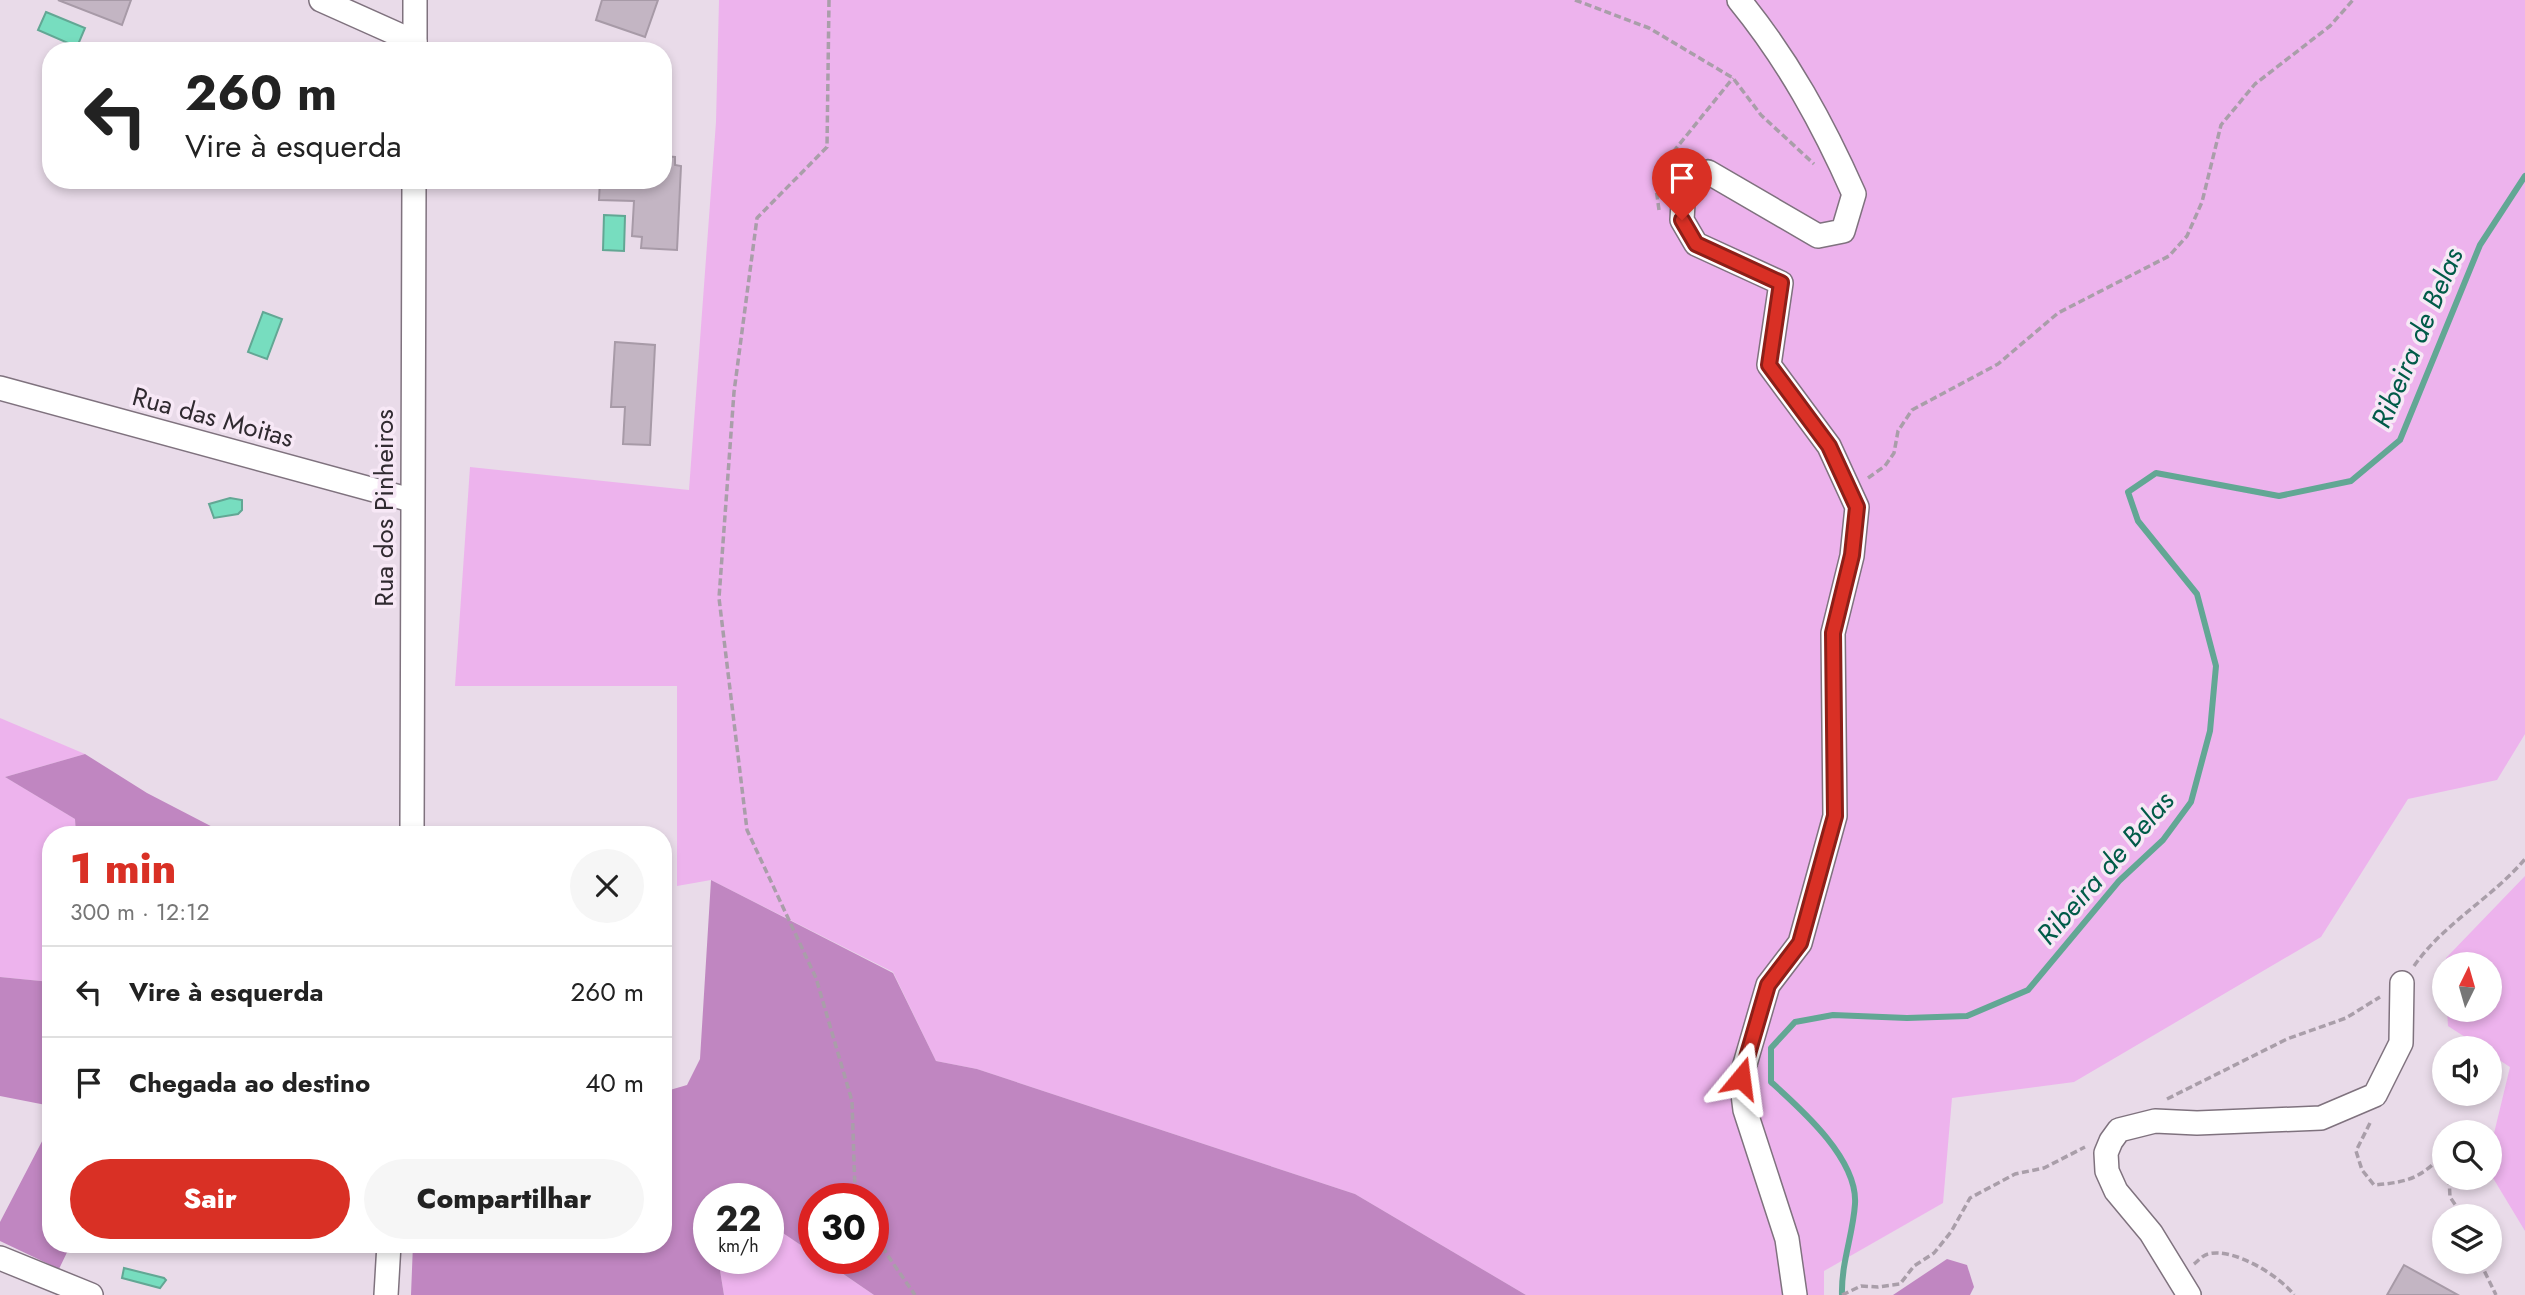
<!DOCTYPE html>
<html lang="pt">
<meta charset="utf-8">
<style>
:root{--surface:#fff;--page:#f6f6f6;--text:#222;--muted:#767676;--line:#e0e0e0;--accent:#d93025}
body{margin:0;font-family:Jost,sans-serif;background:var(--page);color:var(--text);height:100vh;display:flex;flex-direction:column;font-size:26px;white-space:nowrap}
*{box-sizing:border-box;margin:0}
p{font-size:23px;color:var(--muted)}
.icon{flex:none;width:38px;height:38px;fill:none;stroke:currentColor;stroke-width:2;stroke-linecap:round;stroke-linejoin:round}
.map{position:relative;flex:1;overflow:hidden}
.side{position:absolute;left:42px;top:826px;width:630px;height:427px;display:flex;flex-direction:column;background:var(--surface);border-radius:28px;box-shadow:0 4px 10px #0003}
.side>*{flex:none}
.top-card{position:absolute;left:42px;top:42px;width:630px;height:147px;border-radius:28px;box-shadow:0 4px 10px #0003;background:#fff;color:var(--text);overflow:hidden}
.needle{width:46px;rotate:5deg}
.tools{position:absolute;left:2432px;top:952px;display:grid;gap:14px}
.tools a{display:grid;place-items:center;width:70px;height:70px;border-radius:50%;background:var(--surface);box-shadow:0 4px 10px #0003;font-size:35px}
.speed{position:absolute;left:693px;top:1183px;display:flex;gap:14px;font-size:35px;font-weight:700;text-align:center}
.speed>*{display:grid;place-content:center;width:91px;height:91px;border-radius:50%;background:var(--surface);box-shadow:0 4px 10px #0003;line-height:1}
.speed small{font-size:18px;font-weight:400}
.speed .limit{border:10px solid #d22;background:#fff;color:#111}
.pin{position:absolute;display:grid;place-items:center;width:60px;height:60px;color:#fff;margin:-72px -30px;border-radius:50% 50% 50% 0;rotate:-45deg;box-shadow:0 0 7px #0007}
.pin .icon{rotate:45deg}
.me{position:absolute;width:77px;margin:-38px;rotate:16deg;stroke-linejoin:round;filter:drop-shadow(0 0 5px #0008)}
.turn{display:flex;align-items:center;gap:24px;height:147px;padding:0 28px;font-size:32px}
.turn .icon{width:91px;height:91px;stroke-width:2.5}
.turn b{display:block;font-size:49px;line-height:60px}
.round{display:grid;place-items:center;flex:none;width:74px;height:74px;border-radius:37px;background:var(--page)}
.headline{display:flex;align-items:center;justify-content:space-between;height:119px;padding:0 28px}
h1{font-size:42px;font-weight:800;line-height:52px;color:var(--accent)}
.primary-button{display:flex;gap:14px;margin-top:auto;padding:14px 28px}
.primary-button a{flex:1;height:80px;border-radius:42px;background:var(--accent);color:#fff;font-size:28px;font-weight:800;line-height:80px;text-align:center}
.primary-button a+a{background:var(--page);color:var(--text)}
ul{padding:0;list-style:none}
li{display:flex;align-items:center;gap:21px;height:91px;padding:0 28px;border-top:2px solid var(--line)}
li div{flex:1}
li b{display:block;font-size:26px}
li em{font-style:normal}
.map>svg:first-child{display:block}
.green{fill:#edb3ed}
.forest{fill:#c086c1}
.water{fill:#77ddbf;stroke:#62a794;stroke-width:2}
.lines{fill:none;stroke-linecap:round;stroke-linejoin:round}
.stream{stroke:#62a794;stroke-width:6}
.building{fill:#c3b5c3;stroke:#a79aa7;stroke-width:2}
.minor-casing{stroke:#7f727e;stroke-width:26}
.path{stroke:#a99ea9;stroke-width:3.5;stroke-dasharray:7 3.5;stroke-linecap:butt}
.minor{stroke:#fff;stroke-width:23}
.route-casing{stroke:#8d1f18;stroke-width:18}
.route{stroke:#d93025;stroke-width:12}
.labels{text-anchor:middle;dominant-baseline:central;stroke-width:7;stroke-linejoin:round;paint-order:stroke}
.street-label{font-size:26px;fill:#302a30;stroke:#f7e8f6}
.water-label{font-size:28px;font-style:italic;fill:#005b48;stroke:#f7e8f6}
</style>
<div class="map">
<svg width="2525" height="1295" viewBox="0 0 2525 1295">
<rect width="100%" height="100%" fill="#e9dbe9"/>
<!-- green -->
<g class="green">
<path d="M 719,0 L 2525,0 L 2525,734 L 2497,780 L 2408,799 L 2321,937 L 2074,1082 L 1952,1098 L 1943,1203 L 1824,1271 L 1824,1295 L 1526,1295 L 1355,1194 L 977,1069 L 936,1061 L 893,972 L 711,880 L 677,886 L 677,686 L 455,686 L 470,467 L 689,490 L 716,122 Z"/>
<path d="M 0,718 L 85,754 L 5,777 L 75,819 L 76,835 L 51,835 L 51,982 L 0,977 Z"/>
<path d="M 2525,876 L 2525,1231 L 2490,1173 L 2490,1150 L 2510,1067 L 2490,1054 L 2490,1048 L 2482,1048 L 2448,1026 L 2447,1010 L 2490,1010 L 2490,964 L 2446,964 L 2446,958 Z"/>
<path d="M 768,1223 L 814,1254 L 814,1258 L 820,1258 L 874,1295 L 724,1295 L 718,1258 L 768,1258 Z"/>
</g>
<!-- forest -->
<g class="forest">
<path d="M 85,754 L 147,793 L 228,835 L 76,835 L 75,819 L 5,777 Z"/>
<path d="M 711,880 L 893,973 L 936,1061 L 977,1069 L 1355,1194 L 1526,1295 L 874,1295 L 820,1258 L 873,1258 L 873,1199 L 814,1199 L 814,1254 L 768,1223 L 768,1199 L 709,1199 L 709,1258 L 718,1258 L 724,1295 L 411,1295 L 413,1244 L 663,1244 L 663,1092 L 687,1085 L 700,1059 Z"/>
<path d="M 0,977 L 51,982 L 51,1106 L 0,1096 Z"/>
<path d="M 51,1124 L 51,1244 L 71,1244 L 59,1269 L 0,1241 L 0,1222 Z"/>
<path d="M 1947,1259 L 1967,1265 L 1974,1287 L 1970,1295 L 1893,1295 Z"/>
</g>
<!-- water -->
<g class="water">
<path d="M 46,12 L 85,28 L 77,47 L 38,30 Z"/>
<path d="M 604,215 L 625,216 L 624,251 L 603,250 Z"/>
<path d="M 263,312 L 282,319 L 267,359 L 248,352 Z"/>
<path d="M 230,498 L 242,500 L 242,510 L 238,514 L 214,518 L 209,504 Z"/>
<path d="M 124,1268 L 164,1278 L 166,1280 L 160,1288 L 122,1278 Z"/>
</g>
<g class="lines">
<!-- stream -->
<path class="stream" d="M 1842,1295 C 1841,1263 1853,1235 1855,1204 C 1858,1159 1801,1109 1771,1082 L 1771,1048 L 1795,1022 L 1833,1015 L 1907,1018 L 1967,1016 L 2028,990 L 2119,881 L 2163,840 L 2191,802 L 2210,731 L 2216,666 L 2197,594 L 2138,521 L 2128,492 L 2156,473 L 2279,496 L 2351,481 L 2400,440 L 2480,245 L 2525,176"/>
</g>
<!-- building -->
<g class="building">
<path d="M 58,0 L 131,0 L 122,25 Z"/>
<path d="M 602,0 L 658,0 L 645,37 L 596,20 Z"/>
<path d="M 663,156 L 675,157 L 675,165 L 681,166 L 677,250 L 641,248 L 642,237 L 632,236 L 634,201 L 599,200 L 600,180 L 663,180 Z"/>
<path d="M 615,342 L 655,345 L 650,445 L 623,444 L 625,407 L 611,407 Z"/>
<path d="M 2404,1265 L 2458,1295 L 2387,1295 Z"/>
</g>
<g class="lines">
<!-- minor casing -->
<g class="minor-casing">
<g id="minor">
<path d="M 321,0 L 415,42"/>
<path d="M 1739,0 C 1788,60 1823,124 1854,194 L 1843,231 L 1818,236 L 1708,172 L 1684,186 L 1682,220 L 1696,244 L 1781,283 L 1769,365 L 1829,446 L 1857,507 L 1852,556 L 1833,633 L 1835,816 L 1800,943 L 1768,985 L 1741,1078 L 1745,1110 L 1787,1239 L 1795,1295"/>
<path d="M 415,51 L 415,0"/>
<path d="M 0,388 L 411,500"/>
<path d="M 412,835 L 414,180"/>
<path d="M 0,1258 L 91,1295"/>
<path d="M 386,1295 L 389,1244"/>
<path d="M 2189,1295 L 2151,1233 L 2116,1191 L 2107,1171 L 2106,1153 L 2111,1141 L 2119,1130 L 2155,1121 L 2197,1123 L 2321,1118 L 2375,1095 L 2401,1043 L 2402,983"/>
</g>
</g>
<!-- path -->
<g class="path">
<path d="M 829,0 L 827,147 L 757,218 L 734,392 L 719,598 L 747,830 L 816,978 L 852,1101 L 855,1191 L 859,1199"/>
<path d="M 1575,0 L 1649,28 L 1733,78 L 1761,115 L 1814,164"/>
<path d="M 1659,210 L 1656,188 L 1661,167 L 1733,78"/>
<path d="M 1868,478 L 1885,466 L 1894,453 L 1898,431 L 1912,410 L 1998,364 L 2058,313 L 2169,256 L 2187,236 L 2202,202 L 2221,125 L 2255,84 L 2330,26 L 2353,0"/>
<path d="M 2414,966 C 2444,923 2491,899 2525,859"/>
<path d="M 2167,1099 L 2287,1039 L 2346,1018 L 2380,997"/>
<path d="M 2370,1123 L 2356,1151 L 2362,1170 L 2374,1185 C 2410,1182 2420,1178 2445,1153"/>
<path d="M 2449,1178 L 2450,1197 L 2463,1216"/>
<path d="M 873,1228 L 886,1253 L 915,1295"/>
<path d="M 2480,1262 L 2496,1295"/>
<path d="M 2194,1264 C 2198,1261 2203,1255 2208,1254 C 2233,1247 2280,1276 2294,1295"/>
<path d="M 1842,1295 L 1861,1286 L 1878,1287 L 1900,1284 L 1914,1266 L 1934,1253 L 1951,1232 L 1970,1198 L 2015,1174 L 2044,1168 L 2085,1147"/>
</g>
<!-- minor -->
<use href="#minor" class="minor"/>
</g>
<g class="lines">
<!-- route casing -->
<g class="route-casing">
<path id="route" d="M 1682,220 L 1696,244 L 1781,283 L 1769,365 L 1829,446 L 1857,507 L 1852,555 L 1833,633 L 1835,816 L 1800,943 L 1768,985 L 1741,1078"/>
</g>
<!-- route -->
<use href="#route" class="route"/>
</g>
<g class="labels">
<!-- street labels -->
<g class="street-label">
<text transform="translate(213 417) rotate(15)">Rua das Moitas</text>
<text transform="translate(384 508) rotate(-90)">Rua dos Pinheiros</text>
</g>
<!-- water labels -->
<g class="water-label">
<text transform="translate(2417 338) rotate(-67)">Ribeira de Belas</text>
<text transform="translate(2105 868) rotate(-49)">Ribeira de Belas</text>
</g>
</g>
</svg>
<div class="tools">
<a><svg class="needle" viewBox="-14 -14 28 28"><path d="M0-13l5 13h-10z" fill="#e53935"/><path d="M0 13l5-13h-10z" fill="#767676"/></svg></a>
<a><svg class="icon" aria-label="sound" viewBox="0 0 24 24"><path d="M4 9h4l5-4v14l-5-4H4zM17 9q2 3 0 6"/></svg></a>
<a><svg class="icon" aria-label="search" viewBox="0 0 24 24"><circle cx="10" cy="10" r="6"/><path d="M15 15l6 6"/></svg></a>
<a><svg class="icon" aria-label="layers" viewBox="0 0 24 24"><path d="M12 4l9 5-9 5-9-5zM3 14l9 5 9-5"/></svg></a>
</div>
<div class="speed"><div>22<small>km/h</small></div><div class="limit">30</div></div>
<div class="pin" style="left:1682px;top:220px;background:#d93025"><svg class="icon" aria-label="arrive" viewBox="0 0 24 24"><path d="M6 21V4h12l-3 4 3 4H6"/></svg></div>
<svg class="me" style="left:1741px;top:1078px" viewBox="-20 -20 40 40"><path d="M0-17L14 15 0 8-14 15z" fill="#d93025" stroke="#fff" stroke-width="4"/></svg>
<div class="top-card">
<div class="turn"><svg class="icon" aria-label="left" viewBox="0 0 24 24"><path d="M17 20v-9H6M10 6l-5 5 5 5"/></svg><div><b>260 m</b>Vire à esquerda</div></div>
</div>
<section class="side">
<div class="headline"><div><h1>1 min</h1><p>300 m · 12:12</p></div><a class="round"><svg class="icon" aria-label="close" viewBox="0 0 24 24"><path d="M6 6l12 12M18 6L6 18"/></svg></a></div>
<ul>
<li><svg class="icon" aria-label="left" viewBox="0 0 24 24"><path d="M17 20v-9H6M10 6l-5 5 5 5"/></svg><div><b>Vire à esquerda</b></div><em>260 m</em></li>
<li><svg class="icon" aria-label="arrive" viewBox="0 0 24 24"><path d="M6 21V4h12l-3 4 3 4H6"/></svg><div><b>Chegada ao destino</b></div><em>40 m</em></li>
</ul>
<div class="primary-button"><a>Sair</a><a>Compartilhar</a></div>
</section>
</div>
